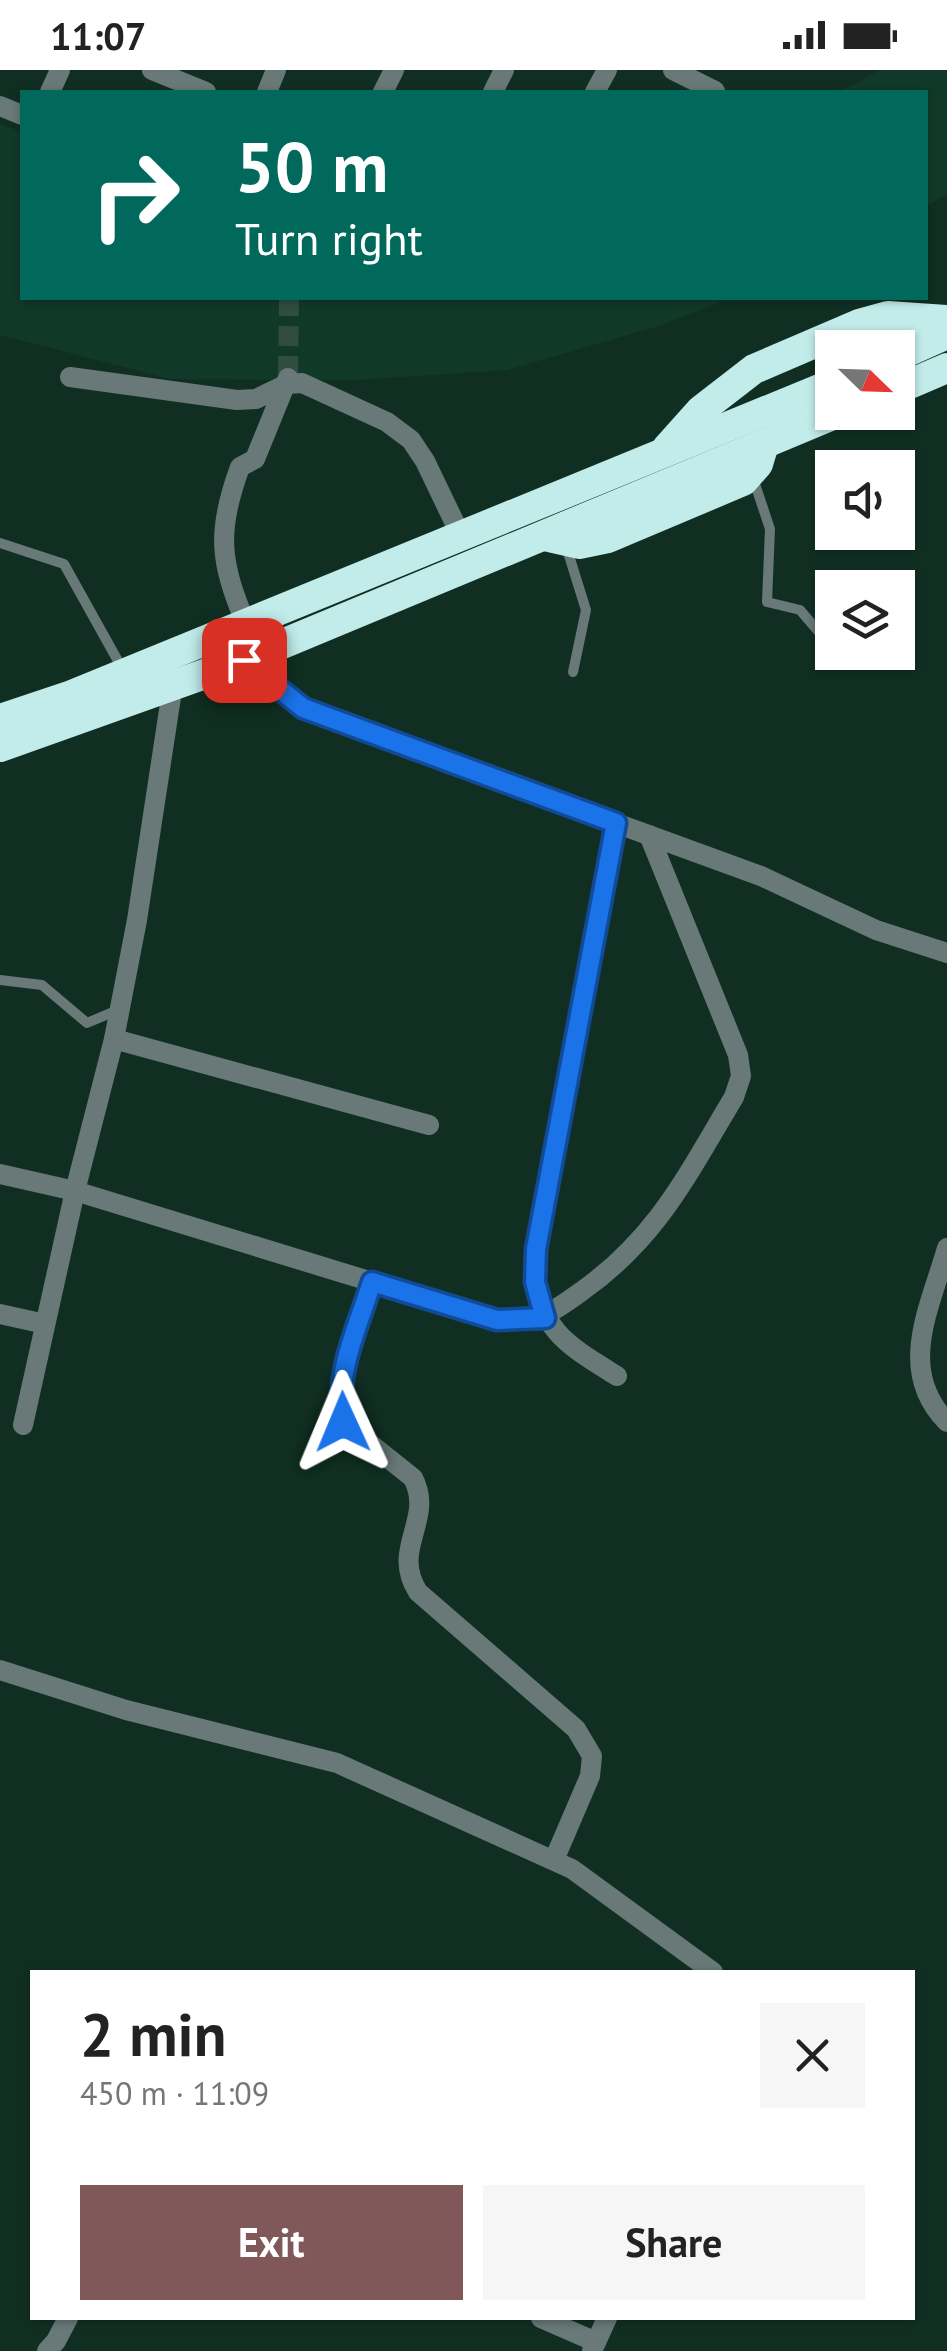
<!DOCTYPE html>
<meta charset="utf-8">
<style>
:root{--surface:#fff;--page:#f6f6f6;--text:#222;--muted:#767676;--accent:#81585a}
body{margin:0;font-family:"PT Sans",sans-serif;background:var(--page);color:var(--text);height:100vh;display:flex;flex-direction:column;font-size:38px;white-space:nowrap}
*{box-sizing:border-box;margin:0}
p{font-size:32px;color:var(--muted)}
.icon{flex:none;width:55px;height:55px;fill:none;stroke:currentColor;stroke-width:2;stroke-linecap:round;stroke-linejoin:round}
.map{position:relative;flex:1;overflow:hidden}
.side{position:absolute;left:30px;top:1900px;width:885px;height:350px;display:flex;flex-direction:column;background:var(--surface);border-radius:0px;box-shadow:0 2px 8px #0004}
.side>*{flex:none}
.hud{position:absolute;left:20px;top:20px;width:908px;height:210px;border-radius:0px;box-shadow:0 2px 8px #0004;background:#00695c;color:#fff;overflow:hidden}
.needle{width:65px;rotate:113deg}
.controls{position:absolute;left:815px;top:260px;display:grid;gap:20px}
.controls a{display:grid;place-items:center;width:100px;height:100px;border-radius:0px;background:var(--surface);box-shadow:0 2px 8px #0004;font-size:50px}
.pin{position:absolute;display:grid;place-items:center;width:85px;height:85px;color:#fff;margin:-42px;border-radius:20px;box-shadow:0 5px 15px #0006}
.me{position:absolute;width:110px;margin:-55px;rotate:359deg;stroke-linejoin:round;filter:drop-shadow(0 0 8px #0008)}
.turn{display:flex;align-items:center;gap:35px;height:210px;padding:0 50px;font-size:45px}
.turn .icon{width:130px;height:130px;stroke-width:2.5}
.turn b{display:block;font-size:70px;line-height:85px}
.round{display:grid;place-items:center;flex:none;width:105px;height:105px;border-radius:0px;background:var(--page)}
.headline{display:flex;align-items:center;justify-content:space-between;height:170px;padding:0 50px}
h1{font-size:60px;font-weight:700;line-height:75px}
.button{display:flex;gap:20px;margin-top:auto;padding:20px 50px}
.button a{flex:1;height:115px;border-radius:0px;background:var(--accent);color:#fff;font-size:40px;font-weight:700;line-height:115px;text-align:center}
.button a+a{background:var(--page);color:var(--text)}
.status{display:flex;justify-content:space-between;align-items:center;height:70px;padding:0 50px;background:var(--surface);direction:ltr}
.status svg{height:28px;fill:currentColor}
.map>svg:first-child{display:block}
.built{fill:#113929}
.lines{fill:none;stroke-linecap:round;stroke-linejoin:round}
.street-tunnel{stroke:#304d40;stroke-width:20;stroke-dasharray:20 10;stroke-linecap:butt}
.lane{stroke:#687978;stroke-width:10}
.street{stroke:#687978;stroke-width:20}
.highway{stroke:#c1ecea;stroke-width:30}
.route-casing{stroke:#114b97;stroke-width:25}
.route{stroke:#1a73e8;stroke-width:18}
</style>
<div class="status"><b>11:07</b><svg viewBox="0 0 49 12"><path d="M0 12V9h3v3zM5 12V6h3v6zM10 12V3h3v9zM15 12V0h3v12zM26 1h20v11H26zM47 4h2v5h-2z"/></svg></div>
<div class="map">
<svg width="947" height="2281" viewBox="0 0 947 2281">
<rect width="100%" height="100%" fill="#102f22"/>
<!-- built -->
<g class="built">
<path d="M 880,0 L 947,0 L 947,124 L 925,137 L 925,22 L 840,22 Z"/>
<path d="M 0,54 L 22,62 L 22,228 L 731,228 L 662,255 L 507,300 L 357,310 L 170,309 L 0,265 Z"/>
</g>
<g class="lines">
<!-- street-tunnel -->
<path class="street-tunnel" d="M 288,306 L 289,228"/>
<!-- lane -->
<g class="lane">
<path d="M 752,405 L 770,459 L 767,532 L 800,540 L 818,561"/>
<path d="M 0,473 L 64,494 L 123,600"/>
<path d="M 566,476 L 586,540 L 573,602"/>
<path d="M 0,910 L 42,915 L 87,953 L 120,939"/>
</g>
<!-- street -->
<g class="street">
<path d="M 152,0 L 206,22"/>
<path d="M 673,0 L 715,21"/>
<path d="M 50,22 L 60,0"/>
<path d="M 267,22 L 276,0"/>
<path d="M 383,22 L 394,0"/>
<path d="M 493,22 L 504,0"/>
<path d="M 595,22 L 607,0"/>
<path d="M 0,36 L 22,45"/>
<path d="M 70,307 L 237,330 L 256,329 L 287,314 L 302,313 L 387,352 L 411,370 L 425,391 L 461,466"/>
<path d="M 246,554 C 220,492 216,462 240,397 L 255,389 L 288,308"/>
<path d="M 244,590 L 303,639 L 761,806 L 876,860 L 947,883"/>
<path d="M 616,753 L 535,1196 C 537,1259 567,1275 617,1306"/>
<path d="M 114,969 L 429,1055"/>
<path d="M 0,1104 L 75,1121 L 490,1248 C 532,1257 550,1244 582,1221 C 658,1167 687,1105 734,1027 L 741,1006 L 738,985 L 649,765"/>
<path d="M 947,1178 C 930,1238 896,1300 947,1352"/>
<path d="M 372,1212 C 357,1258 335,1303 343,1352 L 413,1408 C 435,1450 390,1478 418,1522 L 576,1659 L 592,1686 L 590,1706 L 554,1790"/>
<path d="M 0,1244 L 45,1254"/>
<path d="M 23,1355 L 75,1121 L 114,969 L 137,850 L 173,614"/>
<path d="M 0,1600 L 126,1640 L 337,1693 L 572,1799 L 713,1902"/>
<path d="M 541,2248 L 596,2272"/>
<path d="M 47,2281 L 56,2271 L 68,2248"/>
<path d="M 592,2281 L 607,2248"/>
</g>
<!-- highway -->
<g class="highway">
<path d="M 898,286 L 947,264"/>
<path d="M 898,319 L 947,298"/>
<path d="M 667,378 L 701,340 L 754,299 L 859,254 L 888,246 L 947,250"/>
<path d="M 544,466 L 579,474 L 608,468 L 743,411 L 758,394 L 764,374"/>
<path d="M 0,649 L 72,625 L 832,314"/>
<path d="M 0,677 L 244,590 L 840,342"/>
</g>
</g>
<g class="lines">
<!-- route casing -->
<g class="route-casing">
<path id="route" d="M 244,590 L 303,638 L 616,753 L 536,1179 L 535,1212 L 545,1248 L 497,1250 L 372,1212 C 357,1259 335,1303 343,1352"/>
</g>
<!-- route -->
<use href="#route" class="route"/>
</g>
</svg>
<div class="controls">
<a><svg class="needle" viewBox="-14 -14 28 28"><path d="M0-13l5 13h-10z" fill="#e53935"/><path d="M0 13l5-13h-10z" fill="#767676"/></svg></a>
<a><svg class="icon" aria-label="sound" viewBox="0 0 24 24"><path d="M4 9h4l5-4v14l-5-4H4zM17 9q2 3 0 6"/></svg></a>
<a><svg class="icon" aria-label="layers" viewBox="0 0 24 24"><path d="M12 4l9 5-9 5-9-5zM3 14l9 5 9-5"/></svg></a>
</div>
<div class="pin" style="left:244px;top:590px;background:#d93025"><svg class="icon" aria-label="arrive" viewBox="0 0 24 24"><path d="M6 21V4h12l-3 4 3 4H6"/></svg></div>
<svg class="me" style="left:343px;top:1352px" viewBox="-20 -20 40 40"><path d="M0-17L14 15 0 8-14 15z" fill="#1a73e8" stroke="#fff" stroke-width="4"/></svg>
<div class="hud">
<div class="turn"><svg class="icon" aria-label="right" viewBox="0 0 24 24"><path d="M7 20v-9h11M14 6l5 5-5 5"/></svg><div><b>50 m</b>Turn right</div></div>
</div>
<section class="side">
<div class="headline"><div><h1>2 min</h1><p>450 m · 11:09</p></div><a class="round"><svg class="icon" aria-label="close" viewBox="0 0 24 24"><path d="M6 6l12 12M18 6L6 18"/></svg></a></div>
<div class="button"><a>Exit</a><a>Share</a></div>
</section>
</div>
